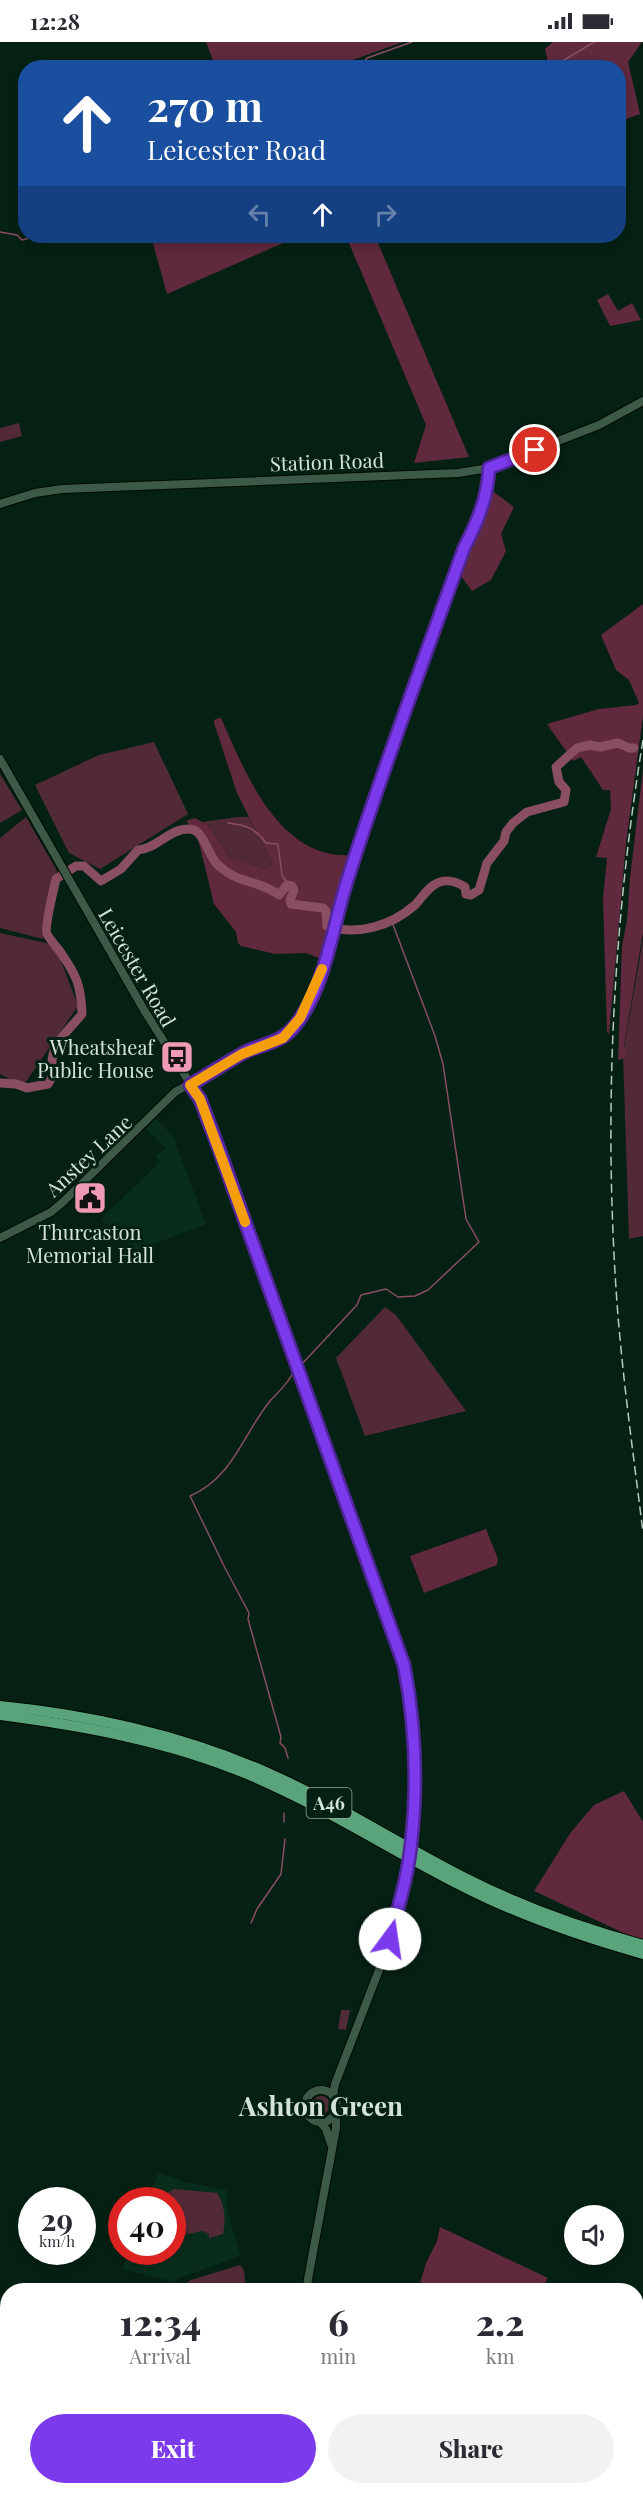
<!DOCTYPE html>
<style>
:root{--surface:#fff;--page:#f2f2f3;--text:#2b2b33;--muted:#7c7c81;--accent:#7c3aed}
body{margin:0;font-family:"Playfair Display",serif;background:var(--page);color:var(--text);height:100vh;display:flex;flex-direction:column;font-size:22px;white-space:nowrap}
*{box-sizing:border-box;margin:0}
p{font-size:20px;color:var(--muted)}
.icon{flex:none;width:33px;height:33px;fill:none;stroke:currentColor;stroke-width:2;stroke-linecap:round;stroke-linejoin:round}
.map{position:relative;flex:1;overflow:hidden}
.panel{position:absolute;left:0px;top:2241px;width:644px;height:212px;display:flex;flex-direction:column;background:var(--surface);border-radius:24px 24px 0 0;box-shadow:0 3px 9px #0003}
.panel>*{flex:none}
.guide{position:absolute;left:18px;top:18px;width:608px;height:183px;border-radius:24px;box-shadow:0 3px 9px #0003;background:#1a4fa0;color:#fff;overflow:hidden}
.fabs{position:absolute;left:564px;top:2163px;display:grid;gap:12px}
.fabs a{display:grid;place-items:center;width:60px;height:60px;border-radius:50%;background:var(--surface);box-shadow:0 3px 9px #0003;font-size:30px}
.speed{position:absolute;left:18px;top:2145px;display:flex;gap:12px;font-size:30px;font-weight:700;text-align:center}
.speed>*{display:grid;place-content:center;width:78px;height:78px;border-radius:50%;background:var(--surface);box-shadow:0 3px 9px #0003;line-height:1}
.speed small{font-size:15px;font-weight:400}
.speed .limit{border:9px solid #d22;background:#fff;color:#111}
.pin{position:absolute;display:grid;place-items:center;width:51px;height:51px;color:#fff;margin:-26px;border:3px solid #fff;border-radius:50%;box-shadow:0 2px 6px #0007}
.me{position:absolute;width:66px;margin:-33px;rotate:14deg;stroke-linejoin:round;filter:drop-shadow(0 0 4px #0008)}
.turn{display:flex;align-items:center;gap:21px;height:126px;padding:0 30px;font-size:27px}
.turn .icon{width:78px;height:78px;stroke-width:2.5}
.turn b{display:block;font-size:42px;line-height:51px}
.lanes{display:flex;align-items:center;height:57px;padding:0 30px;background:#0003;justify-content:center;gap:30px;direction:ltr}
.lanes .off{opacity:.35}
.eta{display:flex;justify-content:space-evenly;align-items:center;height:102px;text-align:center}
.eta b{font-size:36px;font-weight:800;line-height:42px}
.button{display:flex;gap:12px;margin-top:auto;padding:12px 30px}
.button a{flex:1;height:69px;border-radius:36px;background:var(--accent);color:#fff;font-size:24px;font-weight:800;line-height:69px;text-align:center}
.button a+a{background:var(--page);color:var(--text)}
.status{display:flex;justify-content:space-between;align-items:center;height:42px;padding:0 30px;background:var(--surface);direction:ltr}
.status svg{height:16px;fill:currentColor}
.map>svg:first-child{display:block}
.built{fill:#082d1c}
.green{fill:#522a37}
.forest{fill:#60293d}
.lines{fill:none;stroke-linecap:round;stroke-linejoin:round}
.stream{stroke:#894e62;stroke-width:1.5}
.river{stroke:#894e62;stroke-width:9}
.secondary-casing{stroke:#000a02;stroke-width:10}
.highway-casing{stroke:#000a02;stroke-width:12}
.secondary{stroke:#3d5948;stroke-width:8}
.highway{stroke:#59a47b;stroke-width:10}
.rail{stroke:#b9cbc0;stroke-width:1.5;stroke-dasharray:9 4.5;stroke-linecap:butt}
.secondary-bridge-casing{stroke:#000a02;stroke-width:10;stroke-linecap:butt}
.secondary-bridge{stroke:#3d5948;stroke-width:8}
.route-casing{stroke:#51269a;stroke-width:15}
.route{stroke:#7c3aed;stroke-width:10}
.slow{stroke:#f59e0b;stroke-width:10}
.labels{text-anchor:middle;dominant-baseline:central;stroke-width:6;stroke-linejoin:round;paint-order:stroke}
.shield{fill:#052113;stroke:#95a99e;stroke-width:1.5}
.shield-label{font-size:18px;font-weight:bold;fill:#d3e3d9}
.street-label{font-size:20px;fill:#d3e3d9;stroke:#052113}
.poi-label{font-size:20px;fill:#d3e3d9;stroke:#052113;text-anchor:end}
.district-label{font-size:26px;font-weight:bold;fill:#d3e3d9;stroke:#052113}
</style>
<div class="status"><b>12:28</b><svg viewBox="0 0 49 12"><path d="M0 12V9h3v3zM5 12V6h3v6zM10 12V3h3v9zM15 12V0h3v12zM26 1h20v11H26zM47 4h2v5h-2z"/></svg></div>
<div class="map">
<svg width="643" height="2452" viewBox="0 0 643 2452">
<rect width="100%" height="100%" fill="#052113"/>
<!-- built -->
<g class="built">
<path d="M 155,1077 L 172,1092 L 206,1182 L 135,1209 L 101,1177 L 160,1120 L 156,1114 L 166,1106 L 146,1087 Z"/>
<path d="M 158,2131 L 185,2140 L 226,2148 L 228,2172 L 240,2214 L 171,2239 L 122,2227 L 128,2210 L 172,2210 L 172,2158 L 148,2158 Z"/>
</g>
<!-- green -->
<g class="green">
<path d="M 19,381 L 22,394 L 0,400 L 0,386 Z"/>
<path d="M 154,700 L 188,772 L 100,827 L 69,811 L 35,743 L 99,713 Z"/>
<path d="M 0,732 L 22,768 L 0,781 Z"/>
<path d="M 26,775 L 57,829 L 48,863 L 43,897 L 0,886 L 0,796 Z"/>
<path d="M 237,775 L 249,775 L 273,823 L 265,827 L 229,815 L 208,783 L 202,780 Z"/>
<path d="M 0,891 L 55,903 L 78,964 L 23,1044 L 0,1032 Z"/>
<path d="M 643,897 L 643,1194 L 629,1197 L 623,1012 Z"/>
<path d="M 385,1265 L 396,1273 L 466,1369 L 365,1394 L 336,1316 Z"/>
<path d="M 341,1968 L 350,1968 L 346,1988 L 338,1987 Z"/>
<circle cx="321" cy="2063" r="9"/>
<path d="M 174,2147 L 217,2151 C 225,2164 226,2177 223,2192 L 209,2196 L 209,2192 L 203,2189 L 182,2193 L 173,2185 L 172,2158 L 162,2158 L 167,2151 Z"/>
<path d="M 240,2223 L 244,2228 L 246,2248 L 175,2248 L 191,2238 Z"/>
</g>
<!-- forest -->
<g class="forest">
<path d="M 206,0 L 403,0 L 333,25 L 216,26 Z"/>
<path d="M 553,0 L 642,0 L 628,20 L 640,72 L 618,80 L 618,26 L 547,25 L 549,24 L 545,7 Z"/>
<path d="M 151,194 L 299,194 L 167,252 Z"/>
<path d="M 346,194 L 375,194 L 469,415 L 414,421 L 426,383 Z"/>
<path d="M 608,252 L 618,269 L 632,261 L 641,278 L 610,284 L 597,258 Z"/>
<path d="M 487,445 L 514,465 L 501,492 L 506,509 L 491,538 L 472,549 L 458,530 Z"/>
<path d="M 643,562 L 643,674 L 626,801 L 609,992 L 607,990 L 603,856 L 607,816 L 596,815 L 611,767 L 610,748 L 603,748 L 581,715 L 573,719 L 547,682 L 599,667 L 636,663 L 639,661 L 629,638 L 616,628 L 601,593 Z"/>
<path d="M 219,676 L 221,676 C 245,730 279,818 351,813 L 319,916 L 306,911 L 275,912 L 241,904 L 238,901 L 236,890 L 214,862 L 196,789 L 186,779 L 195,776 L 208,783 L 229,815 L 265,827 L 273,823 L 237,751 L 214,681 L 214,678 Z"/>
<path d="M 643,727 L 643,890 L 624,1004 L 627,1012 L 625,1016 L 618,1018 L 622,904 L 627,878 L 630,836 Z"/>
<path d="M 486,1487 L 498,1517 L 497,1523 L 424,1551 L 410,1514 Z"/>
<path d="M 624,1749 L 643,1780 L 643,1897 L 632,1895 L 534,1849 L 571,1790 L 594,1763 Z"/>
<path d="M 440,2185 L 548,2236 L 541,2248 L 418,2248 L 426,2221 L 437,2199 Z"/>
<path d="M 318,2445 L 362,2445 L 356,2452 L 310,2452 Z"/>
</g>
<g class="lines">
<!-- stream -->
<g class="stream">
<path d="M 359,26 L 367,16 L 412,0"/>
<path d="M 551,26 L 594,0"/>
<path d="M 0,190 L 17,193 L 22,198 L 37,194"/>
<path d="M 228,781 C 246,783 255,786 266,801 L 278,802 L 282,833 L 289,844"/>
<path d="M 301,1323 L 357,1263 L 361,1253 L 386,1247 L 398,1255 L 415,1254 L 428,1248 L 479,1200 L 466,1177 L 443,1022 L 435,994 L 392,880"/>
<path d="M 288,1716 L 285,1706 L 280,1701 L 281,1695 L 248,1577 L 249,1571 L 225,1526 L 190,1454 C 232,1437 243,1392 270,1359 C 278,1350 287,1343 293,1331"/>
<path d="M 284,1780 L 284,1771"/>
<path d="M 251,1881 L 257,1867 L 281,1832 L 285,1797"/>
</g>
<!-- river -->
<path class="river" d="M 0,1041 L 16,1042 L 27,1046 L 48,1042 L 53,1033 C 47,1004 65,993 82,972 C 81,944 77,934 61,911 C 57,905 50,898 47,892 C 44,886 54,846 56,837 L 76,824 L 84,824 L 101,839 L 121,827 L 138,808 C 156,807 169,787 188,787 C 204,786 207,813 218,823 C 239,843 258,837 279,853 L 287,843 L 292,844 L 294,848 L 290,858 L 291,862 L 323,866 L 326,869 L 327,884 C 358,894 391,884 415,863 C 421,857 427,847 434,843 C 444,836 456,839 465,845 L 466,852 L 471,853 L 479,848 L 487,821 L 504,799 L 506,790 L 513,781 L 527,770 L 564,760 L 566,748 L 559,740 L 556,725 L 577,706 L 590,703 L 600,705 L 618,701 L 629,706 L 634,706"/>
<!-- secondary casing -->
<g class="secondary-casing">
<g id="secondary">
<path d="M 0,462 L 35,451 L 62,447 L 458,431 L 489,426 L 599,383 L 643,359"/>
<path d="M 0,717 L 144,968 L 200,1057 L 404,1623 C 414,1678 414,1732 412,1788"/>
<path d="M 0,1196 L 51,1170 L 63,1160 L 175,1050 L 252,1007 L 281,997 L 300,976 L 320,935 L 335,878 L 357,806 L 464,506 C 477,481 488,455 489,426"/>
<circle cx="321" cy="2064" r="16"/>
<path d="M 333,2054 L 335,2042 L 384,1915 L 403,1848"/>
<path d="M 320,2080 L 326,2087 L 331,2102"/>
<path d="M 306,2248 L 336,2086 L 336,2068"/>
<path d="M 260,2452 L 264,2445"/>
</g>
</g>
<!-- highway casing -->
<g class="highway-casing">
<g id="highway">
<path d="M 0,1664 C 91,1673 184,1694 268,1731 C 336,1761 398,1802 465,1836 C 522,1865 581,1886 643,1903"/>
<path d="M 0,1673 C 84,1684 168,1699 247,1732 C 324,1764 393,1810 468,1847 C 524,1875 583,1895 643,1912"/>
</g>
</g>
<!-- secondary -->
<use href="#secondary" class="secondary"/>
<!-- highway -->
<use href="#highway" class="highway"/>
<!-- rail -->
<path class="rail" d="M 643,698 C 612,887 603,1082 618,1274 C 624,1346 634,1418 643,1490"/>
<!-- secondary-bridge casing -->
<g class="secondary-bridge-casing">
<path id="secondary-bridge" d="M 403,1848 L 412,1788"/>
</g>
<!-- secondary-bridge -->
<use href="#secondary-bridge" class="secondary-bridge"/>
</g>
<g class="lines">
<!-- route casing -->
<g class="route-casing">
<path id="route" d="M 390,1897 C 398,1866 408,1834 411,1802 C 418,1743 415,1681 404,1623 L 219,1107 L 200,1057 L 190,1043 C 209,1032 227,1020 245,1010 C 262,1002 280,1001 293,986 C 326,948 333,880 349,833 C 384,723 425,615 464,506 C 477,481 488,455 489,426 L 535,408"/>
</g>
<!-- route -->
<use href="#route" class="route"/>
<!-- slow -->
<path class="slow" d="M 245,1180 L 200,1057 L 190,1043 L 242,1012 L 283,996 L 300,976 L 322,927"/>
</g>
<!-- icons -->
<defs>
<g id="bus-square" transform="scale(1.725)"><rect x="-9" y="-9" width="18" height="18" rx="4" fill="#f09ab5" stroke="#052113"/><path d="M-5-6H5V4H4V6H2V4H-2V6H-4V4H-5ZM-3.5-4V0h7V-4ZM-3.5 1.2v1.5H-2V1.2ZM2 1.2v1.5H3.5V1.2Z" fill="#111"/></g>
<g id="civic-square" transform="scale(1.725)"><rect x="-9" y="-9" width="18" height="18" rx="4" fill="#f09ab5" stroke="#052113"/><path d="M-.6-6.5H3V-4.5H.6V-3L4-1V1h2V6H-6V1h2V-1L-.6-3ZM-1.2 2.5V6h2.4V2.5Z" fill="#111"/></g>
</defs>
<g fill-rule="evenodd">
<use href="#bus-square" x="177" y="1015"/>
<use href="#civic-square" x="90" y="1156"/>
</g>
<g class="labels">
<!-- shield labels -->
<rect class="shield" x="306.5" y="1746" width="45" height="30" rx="4.5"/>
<g class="shield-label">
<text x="329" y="1761">A46</text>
</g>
<!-- street labels -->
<g class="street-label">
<text transform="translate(327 419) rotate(-2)">Station Road</text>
<text transform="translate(138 925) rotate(60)">Leicester Road</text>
<text transform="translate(88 1113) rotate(-43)">Anstey Lane</text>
</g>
<!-- poi labels -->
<g class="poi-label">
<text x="154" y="1004">Wheatsheaf<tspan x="154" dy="23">Public House</tspan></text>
<text x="90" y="1189" text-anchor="middle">Thurcaston<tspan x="90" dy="23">Memorial Hall</tspan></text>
</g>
<!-- district labels -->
<g class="district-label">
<text x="321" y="2063">Ashton Green</text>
</g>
</g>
</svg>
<div class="fabs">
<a><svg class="icon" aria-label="sound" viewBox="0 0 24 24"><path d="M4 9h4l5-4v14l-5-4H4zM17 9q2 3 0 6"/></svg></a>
</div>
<div class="speed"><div>29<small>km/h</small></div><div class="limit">40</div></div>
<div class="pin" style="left:535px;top:408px;background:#d93025"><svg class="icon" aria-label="arrive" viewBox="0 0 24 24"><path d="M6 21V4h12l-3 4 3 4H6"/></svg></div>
<svg class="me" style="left:390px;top:1897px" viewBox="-20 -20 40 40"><circle r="19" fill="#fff"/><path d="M0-13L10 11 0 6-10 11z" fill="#7c3aed"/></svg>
<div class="guide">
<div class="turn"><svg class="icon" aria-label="ahead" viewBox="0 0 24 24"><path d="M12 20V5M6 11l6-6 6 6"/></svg><div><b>270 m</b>Leicester Road</div></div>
<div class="lanes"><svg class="icon off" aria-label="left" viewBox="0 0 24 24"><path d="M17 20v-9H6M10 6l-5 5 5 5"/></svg><svg class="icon" aria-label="ahead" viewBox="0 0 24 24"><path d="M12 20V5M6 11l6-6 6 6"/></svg><svg class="icon off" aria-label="right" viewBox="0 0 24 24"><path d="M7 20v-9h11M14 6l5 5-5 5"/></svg></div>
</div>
<section class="panel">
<div class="eta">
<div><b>12:34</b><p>Arrival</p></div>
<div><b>6</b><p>min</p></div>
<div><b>2.2</b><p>km</p></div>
</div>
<div class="button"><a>Exit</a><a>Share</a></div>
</section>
</div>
